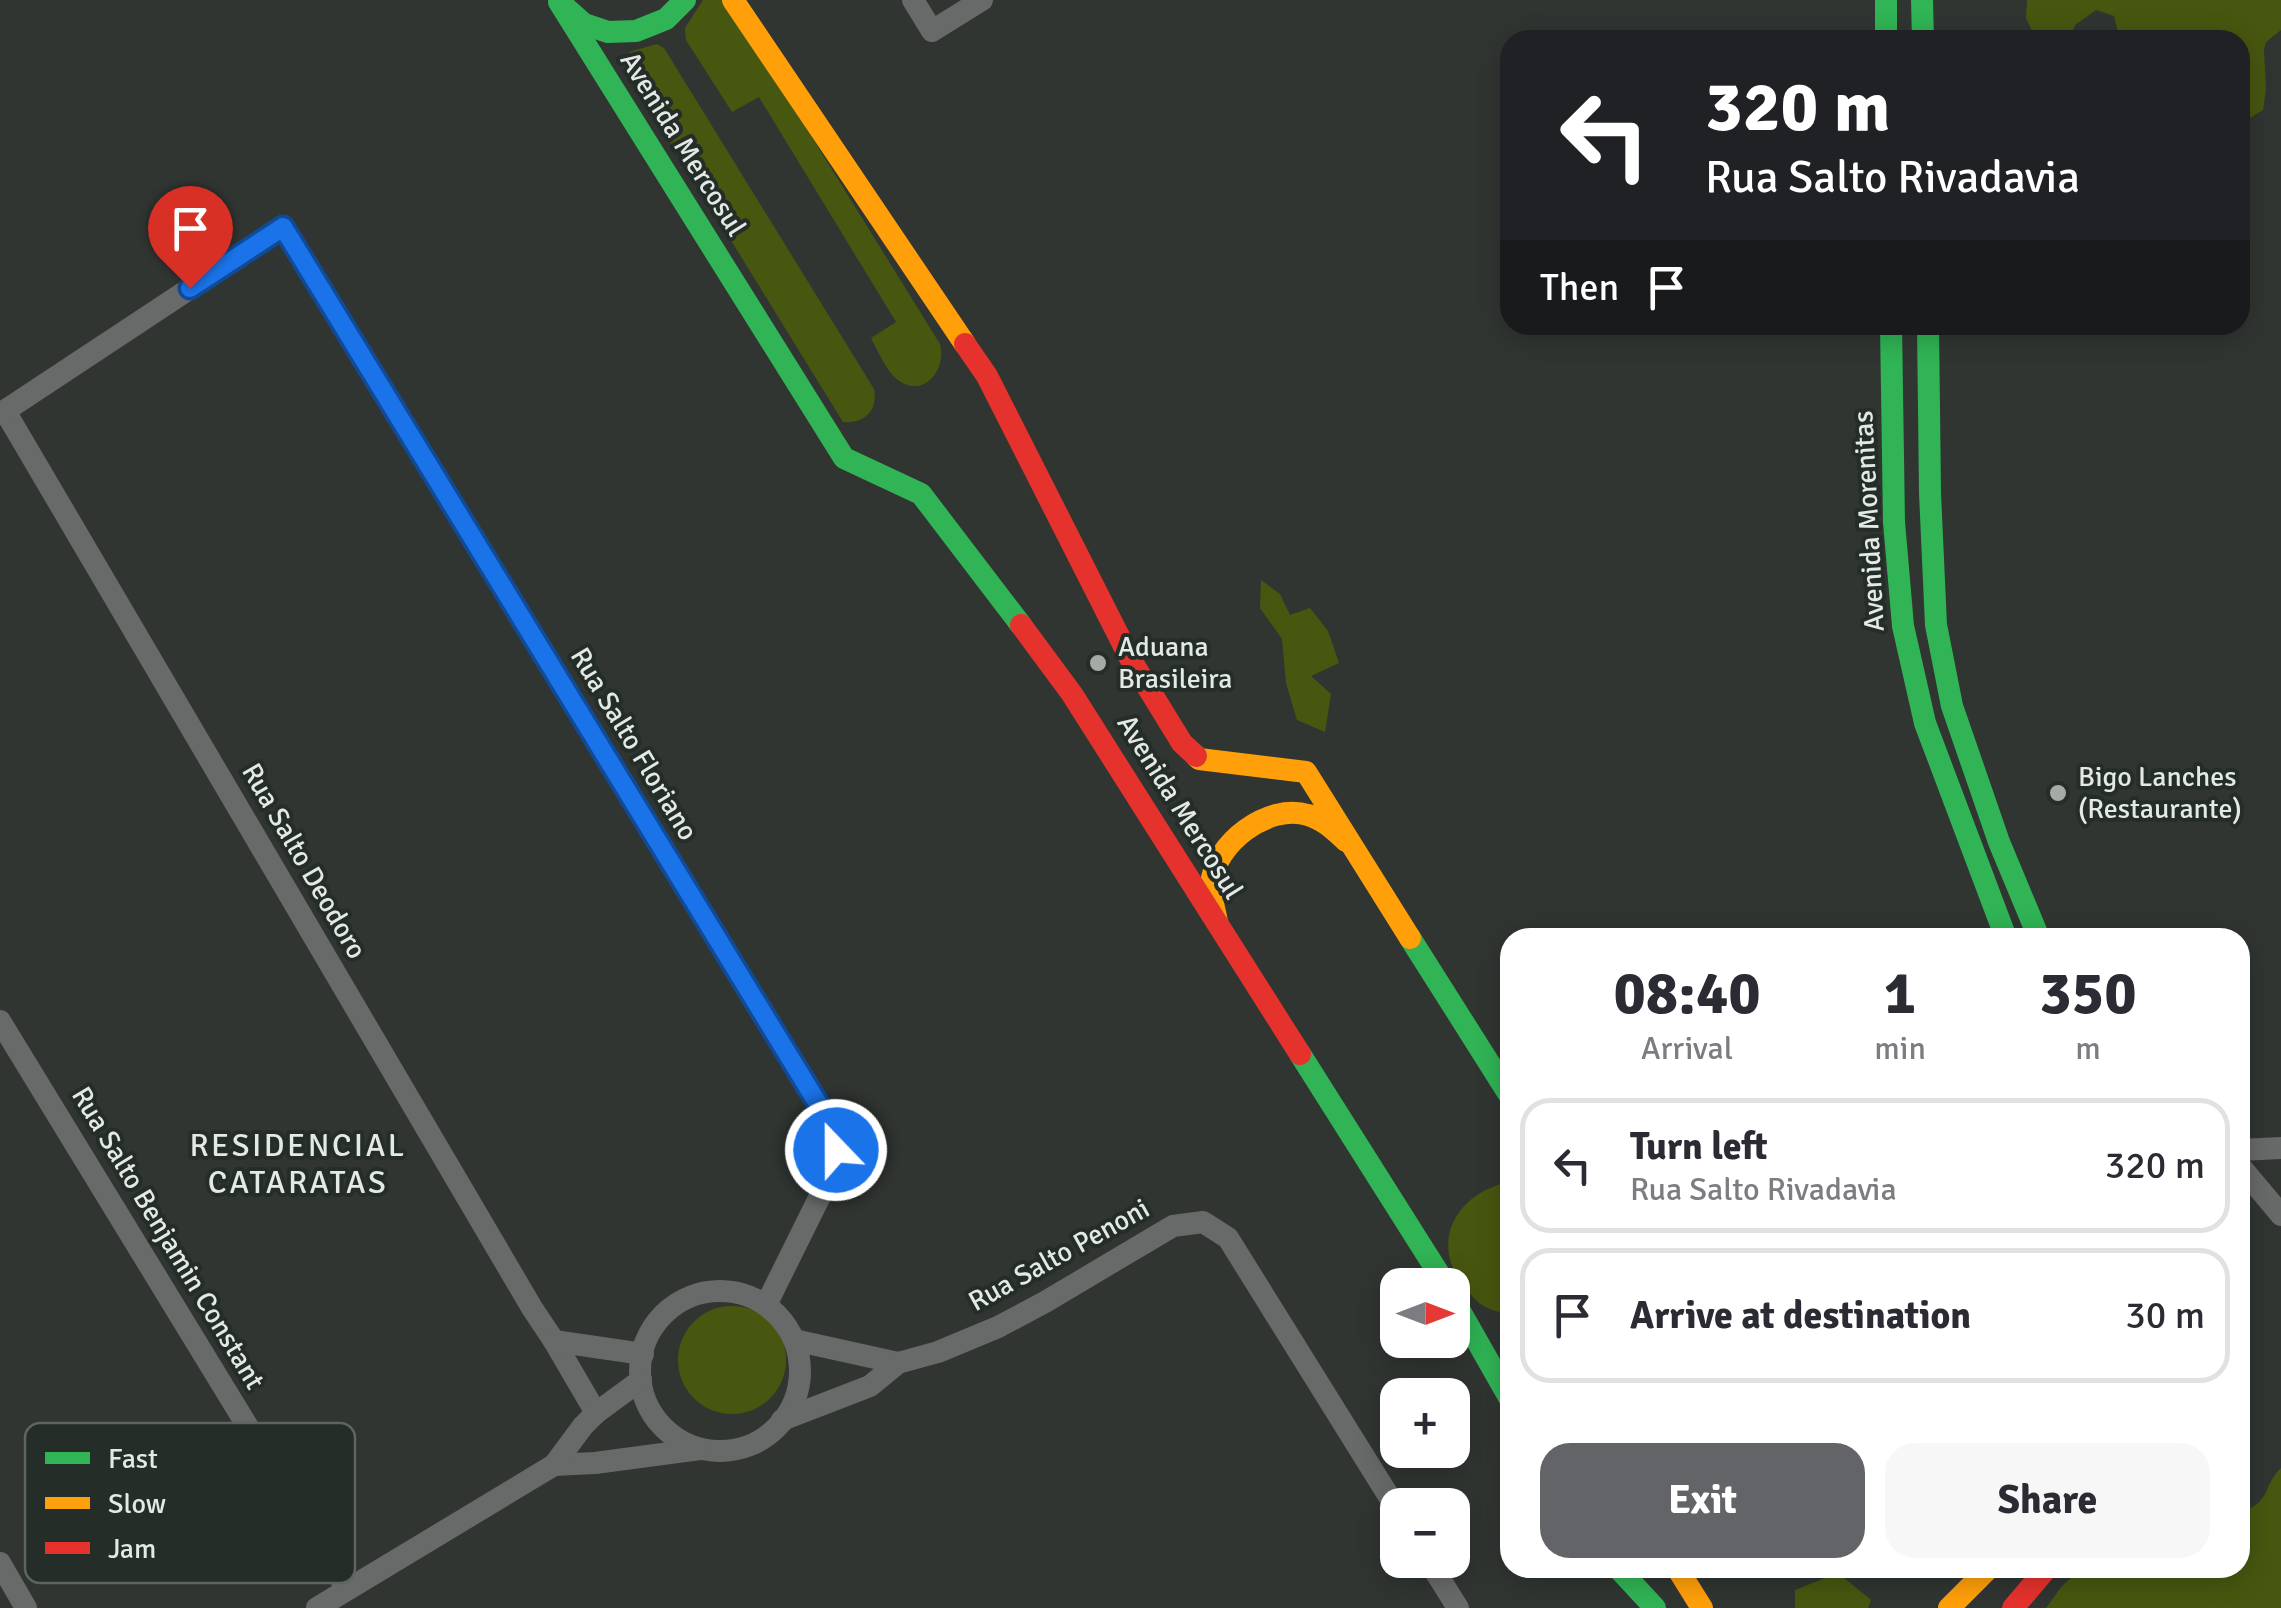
<!DOCTYPE html>
<meta charset="utf-8">
<style>
:root{--surface:#fff;--page:#f7f7f7;--text:#2b2b33;--muted:#7c7c81;--line:#e1e1e2;--accent:#626467}
body{margin:0;font-family:Signika,sans-serif;background:var(--page);color:var(--text);height:100vh;display:flex;flex-direction:column;font-size:38px;white-space:nowrap}
*{box-sizing:border-box;margin:0}
p{font-size:32px;color:var(--muted)}
.icon{flex:none;width:55px;height:55px;fill:none;stroke:currentColor;stroke-width:2;stroke-linecap:round;stroke-linejoin:round}
.map{position:relative;flex:1;overflow:hidden}
.side{position:absolute;left:1500px;top:928px;width:750px;height:650px;display:flex;flex-direction:column;background:var(--surface);border-radius:30px;box-shadow:0 5px 25px #0003}
.side>*{flex:none}
.guide{position:absolute;left:1500px;top:30px;width:750px;height:305px;border-radius:30px;box-shadow:0 5px 25px #0003;background:#202124;color:#fff;overflow:hidden}
.needle{width:65px;rotate:90deg}
.buttons{position:absolute;left:1380px;top:1268px;display:grid;gap:20px}
.buttons a{display:grid;place-items:center;width:90px;height:90px;border-radius:20px;background:var(--surface);box-shadow:0 5px 25px #0003;font-size:50px}
.pin{position:absolute;display:grid;place-items:center;width:85px;height:85px;color:#fff;margin:-102px -42px;border-radius:50% 50% 50% 0;rotate:-45deg;box-shadow:0 0 10px #0007}
.pin .icon{rotate:45deg}
.me{position:absolute;width:110px;margin:-55px;rotate:338deg;stroke-linejoin:round;filter:drop-shadow(0 0 8px #0008)}
.turn{display:flex;align-items:center;gap:35px;height:210px;padding:0 40px;font-size:45px}
.turn .icon{width:130px;height:130px;stroke-width:2.5}
.turn b{display:block;font-size:70px;line-height:85px}
.then{display:flex;align-items:center;height:95px;padding:0 40px;background:#0003;gap:20px;font-size:38px}
.eta{display:flex;justify-content:space-evenly;align-items:center;height:170px;text-align:center}
.eta b{font-size:60px;font-weight:700;line-height:70px}
.button{display:flex;gap:20px;margin-top:auto;padding:20px 40px}
.button a{flex:1;height:115px;border-radius:30px;background:var(--accent);color:#fff;font-size:40px;font-weight:700;line-height:115px;text-align:center}
.button a+a{background:var(--page);color:var(--text)}
ul{padding:0;list-style:none}
li{display:flex;align-items:center;gap:30px;height:135px;margin:0 20px 15px;padding:0 20px;border:5px solid var(--line);border-radius:30px}
li div{flex:1}
li b{display:block;font-size:38px}
li em{font-style:normal}
.map>svg:first-child{display:block}
.green{fill:#47570f}
.lines{fill:none;stroke-linecap:round;stroke-linejoin:round}
.street{stroke:#676a68;stroke-width:22}
.fast{stroke:#30b455;stroke-width:22}
.slow{stroke:#ff9f0a;stroke-width:22}
.jam{stroke:#e5322d;stroke-width:22}
.route-casing{stroke:#114b97;stroke-width:25}
.route{stroke:#1a73e8;stroke-width:18}
.poi-dot{fill:#a5aaa7;stroke:#242d28;stroke-width:4}
.labels{text-anchor:middle;dominant-baseline:central;stroke-width:8;stroke-linejoin:round;paint-order:stroke}
.street-label{font-size:28px;fill:#e4e9e6;stroke:#242d28}
.poi-label{font-size:28px;fill:#e4e9e6;stroke:#242d28;text-anchor:start}
.quarter-label{font-size:32px;letter-spacing:2.5px;fill:#e4e9e6;stroke:#242d28}
.key{fill:#242d28;stroke:#5e6561;stroke-width:2.5}
.key-label{font-size:28px;fill:#e4e9e6}
</style>
<div class="map">
<svg width="2281" height="1608" viewBox="0 0 2281 1608">
<rect width="100%" height="100%" fill="#303532"/>
<!-- green -->
<g class="green">
<path d="M 703,0 L 727,0 L 940,344 C 947,370 923,399 898,380 C 886,371 878,351 871,338 L 896,322 L 759,97 L 732,112 L 686,40 L 685,28 Z"/>
<path d="M 2027,0 L 2281,0 L 2281,30 L 2266,42 L 2264,49 L 2266,89 L 2263,110 L 2250,118 L 2241,113 L 2240,110 L 2240,40 L 2195,40 L 2170,34 L 2163,40 L 2116,40 L 2118,32 L 2114,16 L 2096,10 L 2075,25 L 2070,40 L 2036,40 L 2026,18 Z"/>
<path d="M 657,44 L 664,48 L 874,389 C 878,410 865,424 843,422 L 624,67 L 629,52 Z"/>
<path d="M 1261,580 L 1280,594 L 1290,615 L 1310,608 L 1328,631 L 1339,663 L 1311,676 L 1331,694 L 1325,732 L 1297,720 L 1286,683 L 1282,639 L 1260,608 Z"/>
<path d="M 1510,1182 L 1510,1314 C 1483,1310 1474,1302 1461,1280 C 1457,1273 1451,1267 1450,1259 C 1440,1219 1474,1188 1510,1182 Z"/>
<circle cx="732" cy="1360" r="54"/>
<path d="M 2281,1468 L 2281,1608 L 2046,1608 L 2062,1586 L 2083,1568 L 2240,1568 L 2240,1512 C 2272,1503 2262,1486 2281,1468 Z"/>
<path d="M 1838,1573 L 1871,1600 L 1868,1608 L 1795,1608 L 1795,1590 Z"/>
</g>
<g class="lines">
<!-- street -->
<g class="street">
<path d="M 913,0 L 932,31 L 982,0"/>
<path d="M 5,411 L 532,1308 L 554,1341 L 596,1413"/>
<path d="M 0,414 L 283,227 L 831,1125 L 836,1150 L 828,1180 L 766,1305"/>
<path d="M 0,1021 L 347,1589"/>
<path d="M 2240,1150 L 2281,1148"/>
<path d="M 2240,1166 L 2281,1215"/>
<circle cx="720" cy="1371" r="80"/>
<path d="M 794,1340 L 898,1363"/>
<path d="M 554,1341 L 643,1354"/>
<path d="M 782,1420 L 870,1386 L 898,1363 L 938,1352 L 998,1327 L 1045,1302 L 1173,1226 L 1203,1222 L 1228,1238 L 1398,1511"/>
<path d="M 554,1465 L 595,1463 L 700,1449"/>
<path d="M 1428,1560 L 1458,1608"/>
<path d="M 0,1563 L 26,1608"/>
<path d="M 317,1608 L 554,1465 L 583,1426 L 596,1413 L 641,1380"/>
</g>
<!-- fast -->
<g class="fast">
<path d="M 1886,0 L 1886,40"/>
<path d="M 1922,0 L 1923,40"/>
<path d="M 559,2 L 844,458 L 921,494 L 1021,625"/>
<path d="M 565,7 L 584,24 L 608,32 L 636,31 L 666,19 L 685,0"/>
<path d="M 1891,325 L 1894,522 L 1903,626 L 1925,723 L 2006,938"/>
<path d="M 1928,325 L 1930,493 L 1936,625 L 1952,706 L 1999,842 L 2039,938"/>
<path d="M 1410,938 L 1510,1096"/>
<path d="M 1300,1054 L 1446,1285"/>
<path d="M 1452,1297 L 1510,1399"/>
<path d="M 1618,1568 L 1655,1608"/>
</g>
<!-- slow -->
<g class="slow">
<path d="M 733,0 L 965,344"/>
<path d="M 1196,756 L 1199,759 L 1306,772 L 1410,938"/>
<path d="M 1217,922 C 1215,910 1210,896 1211,884 C 1215,843 1268,803 1308,815 C 1323,819 1335,831 1346,841"/>
<path d="M 1677,1568 L 1702,1608"/>
<path d="M 1949,1608 L 1989,1568"/>
</g>
<!-- jam -->
<g class="jam">
<path d="M 965,344 L 987,376 L 1131,660 L 1182,743 L 1196,756"/>
<path d="M 1021,625 L 1072,694 L 1300,1054"/>
<path d="M 2013,1608 L 2047,1568"/>
</g>
</g>
<g class="lines">
<!-- route casing -->
<g class="route-casing">
<path id="route" d="M 190,288 L 283,227 L 831,1125 L 836,1150"/>
</g>
<!-- route -->
<use href="#route" class="route"/>
</g>
<!-- markers -->
<g class="poi-dot">
<circle cx="1098" cy="663" r="10"/>
<circle cx="2058" cy="793" r="10"/>
</g>
<g class="labels">
<!-- street labels -->
<g class="street-label">
<text transform="translate(683 144) rotate(58)">Avenida Mercosul</text>
<text transform="translate(1869 521) rotate(-93)">Avenida Morenitas</text>
<text transform="translate(634 744) rotate(59)">Rua Salto Floriano</text>
<text transform="translate(1180 807) rotate(58)">Avenida Mercosul</text>
<text transform="translate(304 861) rotate(60)">Rua Salto Deodoro</text>
<text transform="translate(168 1238) rotate(59)">Rua Salto Benjamin Constant</text>
<text transform="translate(1059 1255) rotate(-29)">Rua Salto Penoni</text>
</g>
<!-- poi labels -->
<g class="poi-label">
<text x="1118" y="647">Aduana<tspan x="1118" dy="32">Brasileira</tspan></text>
<text x="2078" y="777">Bigo Lanches<tspan x="2078" dy="32">(Restaurante)</tspan></text>
</g>
<!-- quarter labels -->
<g class="quarter-label">
<text x="298" y="1145">RESIDENCIAL<tspan x="298" dy="37">CATARATAS</tspan></text>
</g>
</g>
<!-- legend -->
<rect x="25" y="1423" width="330" height="160" rx="15" class="key"/>
<rect x="45" y="1452" width="45" height="12" fill="#30b455"/>
<rect x="45" y="1497" width="45" height="12" fill="#ff9f0a"/>
<rect x="45" y="1542" width="45" height="12" fill="#e5322d"/>
<g class="key-label">
<text x="108" y="1468">Fast</text>
<text x="108" y="1513">Slow</text>
<text x="108" y="1558">Jam</text>
</g>
</svg>
<div class="buttons">
<a><svg class="needle" viewBox="-14 -14 28 28"><path d="M0-13l5 13h-10z" fill="#e53935"/><path d="M0 13l5-13h-10z" fill="#7c7c81"/></svg></a>
<a>+</a>
<a>−</a>
</div>
<div class="pin" style="left:190px;top:288px;background:#d93025"><svg class="icon" aria-label="arrive" viewBox="0 0 24 24"><path d="M6 21V4h12l-3 4 3 4H6"/></svg></div>
<svg class="me" style="left:836px;top:1150px" viewBox="-20 -20 40 40"><circle r="17" fill="#1a73e8" stroke="#fff" stroke-width="3"/><path d="M0-11L8 9 0 5-8 9z" fill="#fff"/></svg>
<div class="guide">
<div class="turn"><svg class="icon" aria-label="left" viewBox="0 0 24 24"><path d="M17 20v-9H6M10 6l-5 5 5 5"/></svg><div><b>320 m</b>Rua Salto Rivadavia</div></div>
<div class="then">Then<svg class="icon" aria-label="arrive" viewBox="0 0 24 24"><path d="M6 21V4h12l-3 4 3 4H6"/></svg></div>
</div>
<section class="side">
<div class="eta">
<div><b>08:40</b><p>Arrival</p></div>
<div><b>1</b><p>min</p></div>
<div><b>350</b><p>m</p></div>
</div>
<ul>
<li><svg class="icon" aria-label="left" viewBox="0 0 24 24"><path d="M17 20v-9H6M10 6l-5 5 5 5"/></svg><div><b>Turn left</b><p>Rua Salto Rivadavia</p></div><em>320 m</em></li>
<li><svg class="icon" aria-label="arrive" viewBox="0 0 24 24"><path d="M6 21V4h12l-3 4 3 4H6"/></svg><div><b>Arrive at destination</b></div><em>30 m</em></li>
</ul>
<div class="button"><a>Exit</a><a>Share</a></div>
</section>
</div>
